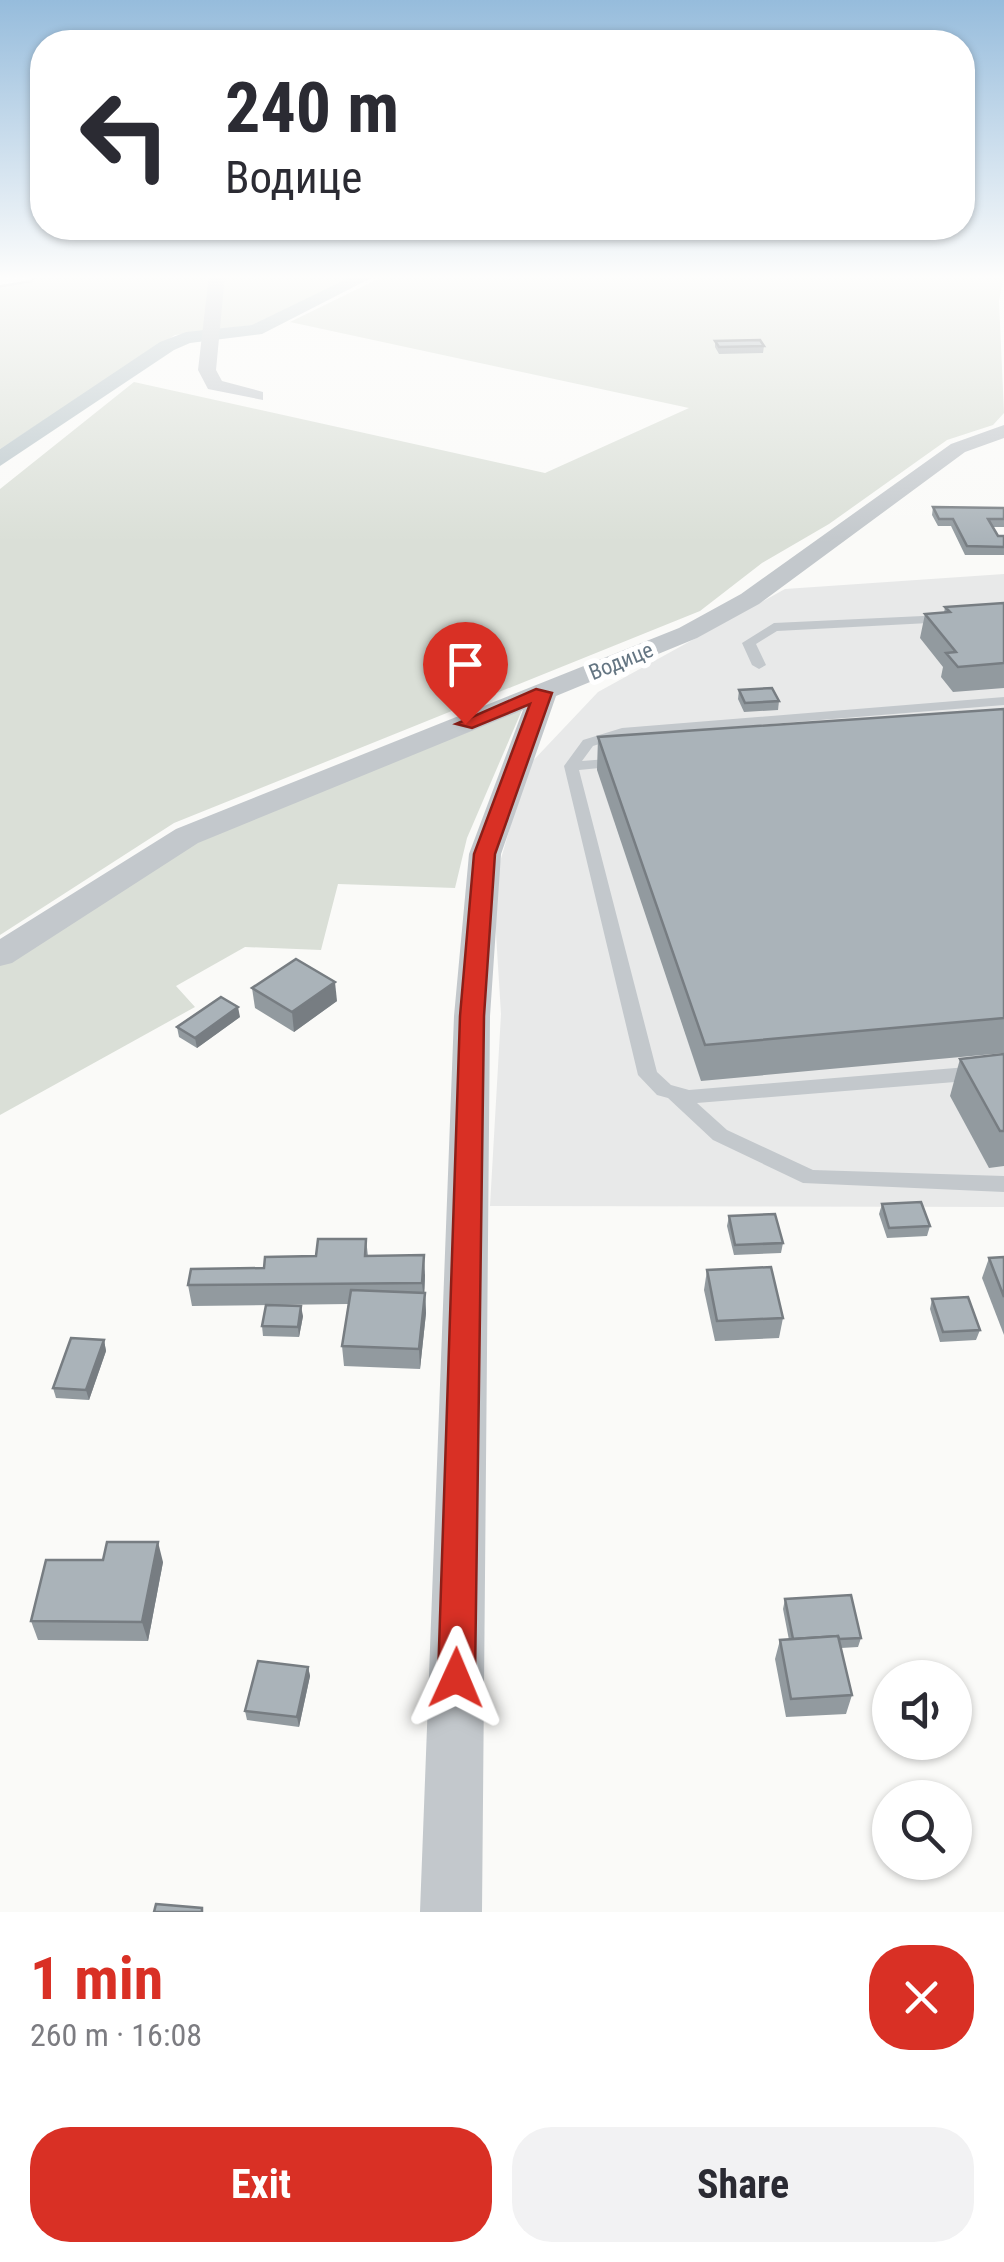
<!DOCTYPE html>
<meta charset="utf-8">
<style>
:root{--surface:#fff;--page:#f2f2f3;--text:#2b2b33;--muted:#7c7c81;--accent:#d93025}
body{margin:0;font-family:"Roboto Condensed",sans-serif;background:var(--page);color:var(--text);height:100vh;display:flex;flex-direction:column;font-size:38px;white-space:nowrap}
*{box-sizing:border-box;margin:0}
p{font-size:32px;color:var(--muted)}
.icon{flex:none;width:55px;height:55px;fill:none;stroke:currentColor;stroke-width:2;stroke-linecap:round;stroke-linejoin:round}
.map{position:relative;height:1912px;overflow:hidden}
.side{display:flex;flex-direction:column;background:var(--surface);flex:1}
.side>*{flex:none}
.banner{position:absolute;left:30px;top:30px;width:945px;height:210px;border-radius:40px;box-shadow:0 2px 8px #0004;background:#fff;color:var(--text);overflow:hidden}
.controls{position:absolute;left:872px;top:1660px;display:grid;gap:20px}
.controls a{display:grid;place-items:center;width:100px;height:100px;border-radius:50%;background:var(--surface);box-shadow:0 2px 8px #0004;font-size:50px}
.pin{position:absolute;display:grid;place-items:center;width:85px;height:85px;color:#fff;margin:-102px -42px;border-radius:50% 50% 50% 0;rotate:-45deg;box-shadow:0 0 10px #0007}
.pin .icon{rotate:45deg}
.me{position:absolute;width:110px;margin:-55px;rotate:1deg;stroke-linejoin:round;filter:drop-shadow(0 0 8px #0008)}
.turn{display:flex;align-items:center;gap:35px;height:210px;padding:0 30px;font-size:45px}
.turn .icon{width:130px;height:130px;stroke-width:2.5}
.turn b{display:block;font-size:70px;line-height:85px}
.round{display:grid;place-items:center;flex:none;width:105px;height:105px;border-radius:40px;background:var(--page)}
.summary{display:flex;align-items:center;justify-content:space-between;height:170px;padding:0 30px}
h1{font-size:60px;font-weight:700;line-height:75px;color:var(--accent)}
.button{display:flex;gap:20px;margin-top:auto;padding:20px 30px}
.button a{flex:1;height:115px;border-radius:40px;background:var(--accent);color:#fff;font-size:40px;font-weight:700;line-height:115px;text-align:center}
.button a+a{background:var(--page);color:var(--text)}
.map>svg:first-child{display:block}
.built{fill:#e8e9e9}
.green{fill:#dadfd7}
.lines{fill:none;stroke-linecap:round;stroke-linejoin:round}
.canal{fill:#bbc7cb;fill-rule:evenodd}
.primary-casing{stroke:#b5babe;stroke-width:5}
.service{fill:#c3c8cc;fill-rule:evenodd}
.minor{fill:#c3c8cc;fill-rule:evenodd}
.primary{fill:#fff;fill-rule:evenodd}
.wall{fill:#929a9f}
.shaded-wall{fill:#777d82}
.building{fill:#aab3b9;stroke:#777d82;stroke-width:2.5}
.route{fill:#d93025;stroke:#8d1f18;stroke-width:2.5}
.labels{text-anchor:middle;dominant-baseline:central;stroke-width:10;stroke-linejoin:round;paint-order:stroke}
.far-street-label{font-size:22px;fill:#657683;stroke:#fff}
</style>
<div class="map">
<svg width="1004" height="1912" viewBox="0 0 1004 1912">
<rect width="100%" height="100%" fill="#fafaf8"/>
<!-- built -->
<path class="built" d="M 1004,574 L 1004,1207 L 490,1206 L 501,1014 L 493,886 L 528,766 L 598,692 L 785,589 Z"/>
<!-- green -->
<g class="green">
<path d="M 58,275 L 357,275 L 254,325 L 175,335 L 0,449 L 0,282 Z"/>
<path d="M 386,275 L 1004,275 L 999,301 L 1004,413 L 993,425 L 947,440 L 829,524 L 762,563 L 700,611 L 174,823 L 0,935 L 0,489 L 134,382 L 545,473 L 689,408 L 290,322 Z"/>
<path d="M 522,710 L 467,838 L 455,888 L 338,884 L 321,950 L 245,947 L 176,986 L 195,1007 L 0,1115 L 0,962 L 192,842 Z"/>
</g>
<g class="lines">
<!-- canal -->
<path class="canal" d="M 355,275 L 377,275 L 262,334 L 190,343 L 174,350 L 0,466 L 0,449 L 160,342 L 186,332 L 252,325 Z"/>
<!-- primary casing -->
<g class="primary-casing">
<path id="primary" d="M 0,275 L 34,275 L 31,280 L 0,285 Z"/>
</g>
<!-- service -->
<g class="service">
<path d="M 944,615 L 948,616 L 948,622 L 777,631 L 756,644 L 766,665 L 759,669 L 752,665 L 742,643 L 774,623 Z"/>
<path d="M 1004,697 L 1004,705 L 624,736 L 593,746 L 582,761 L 620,758 L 627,762 L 620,766 L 579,770 L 657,1072 L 671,1085 L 689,1090 L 1004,1064 L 1004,1078 L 697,1103 L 727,1130 L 813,1170 L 1004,1176 L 1004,1192 L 803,1183 L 713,1140 L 668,1098 L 657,1095 L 638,1075 L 564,766 L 583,740 L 622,728 Z"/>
</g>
<!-- minor -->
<g class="minor">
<path d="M 209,275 L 225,275 L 216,370 L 222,381 L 263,392 L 263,400 L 208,389 L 198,370 Z"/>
<path d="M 1004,425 L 1004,438 L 965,452 L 759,604 L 697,638 L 556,696 L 501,854 L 490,1016 L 482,1912 L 420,1912 L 454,1016 L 469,854 L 523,710 L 198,843 L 12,963 L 0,966 L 0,939 L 176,829 L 679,628 L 741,594 L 951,444 Z"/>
</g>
<!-- primary -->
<use href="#primary" class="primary"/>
</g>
<!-- wall -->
<g class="wall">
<path d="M 715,341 L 764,346 L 763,353 L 719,354 L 715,347 Z"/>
<path d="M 933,507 L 1004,508 L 1004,527 L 992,527 L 998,536 L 1004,536 L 1004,555 L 965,555 L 951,526 L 938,526 L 932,515 Z"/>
<path d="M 1004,603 L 1004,688 L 953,692 L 941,677 L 943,667 L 920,638 L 925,614 L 944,613 L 945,607 Z"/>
<path d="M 739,690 L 779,701 L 778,710 L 744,712 L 738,699 Z"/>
<path d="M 1004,709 L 1004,1053 L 701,1081 L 597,770 L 598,737 Z"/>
<path d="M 252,988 L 337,1001 L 294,1032 L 255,1008 Z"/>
<path d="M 240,1017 L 197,1048 L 179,1037 L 177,1027 Z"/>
<path d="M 1004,1054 L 1004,1166 L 989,1168 L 950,1096 L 960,1059 Z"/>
<path d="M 882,1204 L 930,1226 L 927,1236 L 887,1238 L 879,1214 Z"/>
<path d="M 729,1216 L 783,1243 L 781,1253 L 734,1255 L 727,1226 Z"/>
<path d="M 366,1239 L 368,1256 L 425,1275 L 424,1293 L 425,1293 L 426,1313 L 420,1369 L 344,1366 L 342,1346 L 348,1304 L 192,1306 L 188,1285 L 316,1256 Z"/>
<path d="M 1004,1257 L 1004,1335 L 982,1278 L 989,1258 Z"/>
<path d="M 707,1270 L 783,1318 L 779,1338 L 715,1341 L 704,1290 Z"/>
<path d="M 932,1299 L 980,1330 L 976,1340 L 940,1342 L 930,1309 Z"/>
<path d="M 303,1316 L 299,1337 L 263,1336 L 262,1326 Z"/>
<path d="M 104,1340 L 106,1351 L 89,1400 L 56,1398 L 53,1388 Z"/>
<path d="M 103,1560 L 163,1562 L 148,1641 L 38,1640 L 31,1621 Z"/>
<path d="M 785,1599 L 861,1638 L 858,1647 L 841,1648 L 852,1695 L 846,1714 L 786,1717 L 775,1659 L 780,1640 L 789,1640 L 783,1609 Z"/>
<path d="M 308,1667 L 310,1676 L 299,1727 L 247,1720 L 245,1711 Z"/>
</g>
<!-- shaded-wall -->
<g class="shaded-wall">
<path d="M 335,982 L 337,1001 L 294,1032 L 292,1012 Z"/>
<path d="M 238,1007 L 240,1017 L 197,1048 L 195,1038 Z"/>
<path d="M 424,1255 L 425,1275 L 424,1303 L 422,1283 Z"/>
<path d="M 425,1293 L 426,1313 L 420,1369 L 419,1349 Z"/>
<path d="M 301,1306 L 303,1316 L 299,1337 L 298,1327 Z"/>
<path d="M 104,1340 L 106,1351 L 89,1400 L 86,1390 Z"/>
<path d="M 158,1542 L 163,1562 L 148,1641 L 142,1622 Z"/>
<path d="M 308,1667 L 310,1676 L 299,1727 L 297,1717 Z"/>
</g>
<!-- building -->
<g class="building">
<path d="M 760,340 L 764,346 L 719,347 L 715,341 Z"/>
<path d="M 933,507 L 1004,508 L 1004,519 L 988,519 L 998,536 L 1004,536 L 1004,547 L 967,546 L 953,519 L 939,519 Z"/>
<path d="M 1004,603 L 1004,663 L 958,667 L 946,653 L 956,652 L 925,614 L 950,612 L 945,607 Z"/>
<path d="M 772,688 L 779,701 L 745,703 L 739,690 Z"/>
<path d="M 1004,709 L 1004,1018 L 705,1045 L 598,737 Z"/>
<path d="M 296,959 L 335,982 L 292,1012 L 252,988 Z"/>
<path d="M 221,997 L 238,1007 L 195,1038 L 177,1027 Z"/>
<path d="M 1004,1054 L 1004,1131 L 1000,1131 L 960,1059 Z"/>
<path d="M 921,1202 L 930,1226 L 889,1228 L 882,1204 Z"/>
<path d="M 775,1214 L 783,1243 L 735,1245 L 729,1216 Z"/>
<path d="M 318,1239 L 366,1239 L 365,1256 L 424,1255 L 422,1283 L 188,1285 L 191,1269 L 264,1268 L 265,1257 L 316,1256 Z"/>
<path d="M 1004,1257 L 1004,1297 L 989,1258 Z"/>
<path d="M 771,1267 L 783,1318 L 717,1321 L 707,1270 Z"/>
<path d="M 351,1290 L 425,1293 L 419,1349 L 342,1346 Z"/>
<path d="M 968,1297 L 980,1330 L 943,1332 L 932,1299 Z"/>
<path d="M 266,1305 L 301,1306 L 298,1327 L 262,1326 Z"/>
<path d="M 71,1338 L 104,1340 L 86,1390 L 53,1388 Z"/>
<path d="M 107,1542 L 158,1542 L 142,1622 L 31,1621 L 46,1560 L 103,1560 Z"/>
<path d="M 851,1595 L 861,1638 L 839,1639 L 838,1636 L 793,1639 L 785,1599 Z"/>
<path d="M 838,1636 L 852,1695 L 791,1699 L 780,1640 Z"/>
<path d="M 258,1661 L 308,1667 L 297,1717 L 245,1711 Z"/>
<path d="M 156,1904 L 202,1908 L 202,1912 L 154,1912 Z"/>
</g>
<!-- sky -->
<linearGradient id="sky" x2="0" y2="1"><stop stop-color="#96bcdc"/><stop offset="0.51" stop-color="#fdfdfc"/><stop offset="1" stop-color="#fdfdfc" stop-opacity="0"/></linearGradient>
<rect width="1004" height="543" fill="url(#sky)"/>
<!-- route -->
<path class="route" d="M 536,689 L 552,693 L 495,854 L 484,1016 L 475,1678 L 469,1691 L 456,1696 L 444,1691 L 438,1678 L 460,1016 L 474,854 L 530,704 L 472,728 L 456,724 Z"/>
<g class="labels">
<!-- far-street labels -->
<g class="far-street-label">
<text transform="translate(621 661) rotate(-22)">Водице</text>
</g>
</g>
</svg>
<div class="controls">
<a><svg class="icon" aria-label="sound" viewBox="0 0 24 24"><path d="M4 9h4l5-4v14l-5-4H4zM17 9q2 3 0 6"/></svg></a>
<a><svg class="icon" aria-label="search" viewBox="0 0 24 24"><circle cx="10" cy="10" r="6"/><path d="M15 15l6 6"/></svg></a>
</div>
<div class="pin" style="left:465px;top:724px;background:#d93025"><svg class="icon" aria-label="arrive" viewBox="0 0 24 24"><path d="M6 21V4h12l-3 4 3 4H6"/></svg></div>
<svg class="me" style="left:456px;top:1678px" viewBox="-20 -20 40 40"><path d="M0-17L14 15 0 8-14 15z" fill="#d93025" stroke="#fff" stroke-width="4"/></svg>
<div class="banner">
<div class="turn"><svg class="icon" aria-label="left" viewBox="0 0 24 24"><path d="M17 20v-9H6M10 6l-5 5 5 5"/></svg><div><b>240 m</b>Водице</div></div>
</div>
</div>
<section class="side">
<div class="summary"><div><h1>1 min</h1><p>260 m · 16:08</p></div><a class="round" style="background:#d93025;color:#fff"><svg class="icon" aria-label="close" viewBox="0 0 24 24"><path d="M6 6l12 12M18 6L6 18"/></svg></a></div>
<div class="button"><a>Exit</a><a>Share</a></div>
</section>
